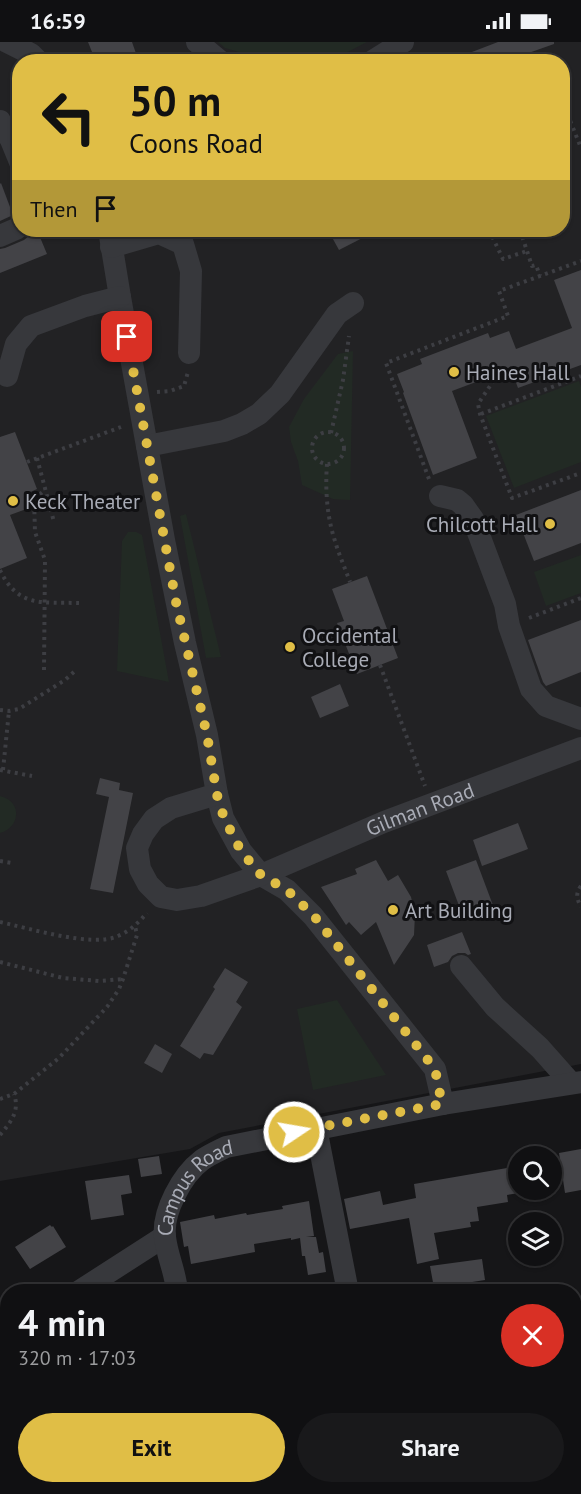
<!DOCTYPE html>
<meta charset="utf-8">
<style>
:root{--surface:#101012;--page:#19191b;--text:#f1f3f6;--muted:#9c9d9f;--line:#303032;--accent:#e0be46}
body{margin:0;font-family:"PT Sans",sans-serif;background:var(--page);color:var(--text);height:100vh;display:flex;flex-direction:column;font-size:22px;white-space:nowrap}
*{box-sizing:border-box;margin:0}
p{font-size:20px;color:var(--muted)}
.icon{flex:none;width:33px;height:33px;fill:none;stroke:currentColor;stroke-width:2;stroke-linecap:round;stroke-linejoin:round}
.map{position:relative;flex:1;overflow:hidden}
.details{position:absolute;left:0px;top:1242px;width:582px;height:210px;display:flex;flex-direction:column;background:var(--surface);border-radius:24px 24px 0 0;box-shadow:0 2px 4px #0004,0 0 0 2px var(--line)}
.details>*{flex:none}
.guide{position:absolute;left:12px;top:12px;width:558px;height:183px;border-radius:24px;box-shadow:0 2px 4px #0004,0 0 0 2px var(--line);background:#e0be46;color:#111;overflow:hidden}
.fabs{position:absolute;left:508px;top:1104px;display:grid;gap:12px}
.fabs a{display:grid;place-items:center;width:54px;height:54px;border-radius:50%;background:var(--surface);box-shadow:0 2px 4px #0004,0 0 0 2px var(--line);font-size:30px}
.pin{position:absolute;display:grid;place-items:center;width:51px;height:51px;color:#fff;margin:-26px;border-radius:12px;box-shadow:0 3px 9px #0006}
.me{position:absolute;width:66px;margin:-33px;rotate:78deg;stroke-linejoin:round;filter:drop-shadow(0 0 4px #0008)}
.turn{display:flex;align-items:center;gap:21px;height:126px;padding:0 18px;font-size:27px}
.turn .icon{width:78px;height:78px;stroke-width:2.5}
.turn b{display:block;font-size:42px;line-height:51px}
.then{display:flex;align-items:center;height:57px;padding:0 18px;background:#0003;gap:12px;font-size:22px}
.round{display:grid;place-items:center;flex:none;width:63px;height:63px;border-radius:32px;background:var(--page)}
.overview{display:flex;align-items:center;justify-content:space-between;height:102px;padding:0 18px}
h1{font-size:36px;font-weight:800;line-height:45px}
.button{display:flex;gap:12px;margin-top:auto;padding:12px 18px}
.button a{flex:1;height:69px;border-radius:36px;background:var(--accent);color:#111;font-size:24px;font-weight:800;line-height:69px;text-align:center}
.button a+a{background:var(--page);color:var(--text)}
.status{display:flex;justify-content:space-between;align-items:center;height:42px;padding:0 30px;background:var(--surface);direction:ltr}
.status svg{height:16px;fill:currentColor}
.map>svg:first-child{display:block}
.built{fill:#222224;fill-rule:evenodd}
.green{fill:#222a24}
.building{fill:#434347}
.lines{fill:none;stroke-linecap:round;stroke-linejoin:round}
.path{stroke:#3d3e43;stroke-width:4;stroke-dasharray:3 4.5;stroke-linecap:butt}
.minor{stroke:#37383c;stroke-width:22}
.route{stroke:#e0be46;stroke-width:10;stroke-dasharray:0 18}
.poi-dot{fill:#e0be46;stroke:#111113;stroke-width:2}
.labels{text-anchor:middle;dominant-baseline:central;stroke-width:6;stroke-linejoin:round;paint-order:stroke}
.poi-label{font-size:21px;fill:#a9acb6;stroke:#111113;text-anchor:start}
.street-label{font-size:21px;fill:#a9acb6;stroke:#111113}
</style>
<div class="status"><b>16:59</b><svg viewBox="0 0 49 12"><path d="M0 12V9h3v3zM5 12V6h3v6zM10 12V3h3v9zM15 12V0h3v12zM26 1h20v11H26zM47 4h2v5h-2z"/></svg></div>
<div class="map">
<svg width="581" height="1452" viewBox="0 0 581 1452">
<rect width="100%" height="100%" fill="#161618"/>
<!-- built -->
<path class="built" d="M 0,0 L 581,0 L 581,1022 L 219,1091 L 190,1107 L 0,1139 ZM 20,20 L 562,20 L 562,188 L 20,188 Z"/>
<!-- green -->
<g class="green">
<path d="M 218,0 L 367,0 L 340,14 L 284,20 L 271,19 L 225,6 Z"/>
<path d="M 353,309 L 350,458 L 333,457 L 302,443 L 298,419 L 291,400 L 289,385 L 304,357 L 338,312 Z"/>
<path d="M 579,339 L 581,345 L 581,420 L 514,446 L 486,374 Z"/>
<path d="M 186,472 L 221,615 L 206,616 L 180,474 Z"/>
<path d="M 128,490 L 136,490 L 142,493 L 169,640 L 117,629 L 122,499 Z"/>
<path d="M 581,513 L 581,551 L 546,564 L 534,530 Z"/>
<path d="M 0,754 C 22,759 21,785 0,791 Z"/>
<path d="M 337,958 L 386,1033 L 313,1048 L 297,967 Z"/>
</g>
<!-- building -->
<g class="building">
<path d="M 88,0 L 132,0 L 139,20 L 96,20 Z"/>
<path d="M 498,0 L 554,0 L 554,2 L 520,14 L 523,20 L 451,20 L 451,18 Z"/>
<path d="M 1,141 L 13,173 L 0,179 L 0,142 Z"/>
<path d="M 33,188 L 37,188 L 47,212 L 0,231 L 0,207 L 5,206 L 24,198 L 29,194 Z"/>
<path d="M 328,188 L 378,188 L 339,208 Z"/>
<path d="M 581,228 L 581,323 L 518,346 L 511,327 L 452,349 L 477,416 L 433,433 L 403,351 L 404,350 L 397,332 L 422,322 L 420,317 L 488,291 L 490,296 L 509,289 L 516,307 L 572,286 L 554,238 Z"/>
<path d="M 15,390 L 37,447 L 24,453 L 29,466 L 10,473 L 27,516 L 0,527 L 0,395 Z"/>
<path d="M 581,448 L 581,501 L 534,519 L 516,473 Z"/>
<path d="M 367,534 L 398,616 L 357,632 L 337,581 L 344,579 L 332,547 Z"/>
<path d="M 581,578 L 581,630 L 546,644 L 543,640 L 528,598 Z"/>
<path d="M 340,642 L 349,664 L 320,676 L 311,655 Z"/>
<path d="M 100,736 L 120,741 L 119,748 L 133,751 L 113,851 L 90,847 L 109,755 L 96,752 Z"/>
<path d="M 518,781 L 528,807 L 482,824 L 473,798 Z"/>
<path d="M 376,818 L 388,839 L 398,833 L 411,855 L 415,872 L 414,893 L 394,923 L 376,880 L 361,893 L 349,880 L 346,883 L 321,845 L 357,832 L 355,827 Z"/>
<path d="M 476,818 L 494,866 L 464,877 L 446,829 Z"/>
<path d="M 462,890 L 471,912 L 468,913 L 465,911 L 458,911 L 452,914 L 448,920 L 434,925 L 427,903 Z"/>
<path d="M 225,926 L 248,940 L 236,960 L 242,965 L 213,1013 L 204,1011 L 200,1017 L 180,1004 L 215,947 L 213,945 Z"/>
<path d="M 155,1002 L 172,1012 L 162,1031 L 144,1021 Z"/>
<path d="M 581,1107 L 581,1148 L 565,1151 L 559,1111 Z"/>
<path d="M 159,1114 L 162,1132 L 141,1135 L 138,1117 Z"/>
<path d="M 519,1124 L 519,1151 L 507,1153 L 508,1160 L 477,1165 L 479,1179 L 470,1180 L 471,1185 L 434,1191 L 439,1217 L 417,1222 L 409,1176 L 350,1187 L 344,1157 L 380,1149 L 383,1163 L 416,1156 L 414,1142 Z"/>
<path d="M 129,1133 L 132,1151 L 121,1153 L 124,1173 L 91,1178 L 85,1139 Z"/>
<path d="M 309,1159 L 314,1194 L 306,1195 L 316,1195 L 319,1211 L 323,1210 L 326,1230 L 308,1233 L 305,1214 L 302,1214 L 300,1196 L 291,1198 L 291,1196 L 254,1202 L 255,1210 L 191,1222 L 188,1204 L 184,1205 L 180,1180 L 214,1173 L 215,1177 L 246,1171 L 247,1173 L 283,1167 L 282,1164 Z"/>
<path d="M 50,1183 L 52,1185 L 53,1184 L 66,1205 L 30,1227 L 15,1205 Z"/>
<path d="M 482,1217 L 485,1238 L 434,1246 L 430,1224 Z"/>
</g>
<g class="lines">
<!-- path -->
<g class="path">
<path d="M 108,14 L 110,20"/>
<path d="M 562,58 L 581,106"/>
<path d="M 562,83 L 571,80"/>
<path d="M 562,169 L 567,171"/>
<path d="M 489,188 L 503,217 L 527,209"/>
<path d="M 520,188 L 532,224 L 536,223 L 540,234"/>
<path d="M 494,338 L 478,362 L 480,372 L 512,456 L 581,431"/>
<path d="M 157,350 L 170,349 L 184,344 L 188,330"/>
<path d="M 481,372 L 581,334"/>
<circle cx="328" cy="406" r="16"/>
<path d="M 331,391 L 343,338 L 349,294"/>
<path d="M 37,416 L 54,480"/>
<path d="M 27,420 L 121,385"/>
<path d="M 327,422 C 325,448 327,475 335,499 C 339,513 345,526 350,540"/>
<path d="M 429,437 L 386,321 L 508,274 L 499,249 L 581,219"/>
<path d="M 0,528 C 18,566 42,560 79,561"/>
<path d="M 529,576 L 581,556"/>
<path d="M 380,623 L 425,744"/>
<path d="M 44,628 L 45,518 L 35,490 L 34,457 L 45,448"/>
<path d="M 0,668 L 9,669 L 19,667 L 65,638 L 74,630"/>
<path d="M 0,728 L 32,734"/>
<path d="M 3,728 L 9,669"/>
<path d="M 0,819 L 12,821"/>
<path d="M 581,844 C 575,852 577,857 581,865"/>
<path d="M 0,880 C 28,886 93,906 118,894 C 130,889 138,881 147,871"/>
<path d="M 0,920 L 63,936 L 99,939 L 123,937"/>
<path d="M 0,1057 L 14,1052 L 59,1016 L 107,965 L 119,947 L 123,937 L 137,893 L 135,884"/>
<path d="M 0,1093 C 11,1080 20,1069 14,1052"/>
</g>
<!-- minor -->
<g class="minor">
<path d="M 7,0 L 31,12 L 39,20"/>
<path d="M 197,0 L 221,20"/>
<path d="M 371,20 L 403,0"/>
<path d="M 0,79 L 11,98 L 20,120"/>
<path d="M 109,188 L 120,255 L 164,498 L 185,601 L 207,693 L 217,752 L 223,776 L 241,809 L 261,833 L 287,848 L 313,874 L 435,1027 L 443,1062"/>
<path d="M 0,194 L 16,187 L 20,184"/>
<path d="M 111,205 L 159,191 L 183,202 L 191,229 L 189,311"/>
<path d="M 7,334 L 16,302 L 31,284 L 85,264 L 120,255"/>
<path d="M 147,404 L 224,389 L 242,382 L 259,372 L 280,352 L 337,272 L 353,261"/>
<path d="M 440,454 L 457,458 L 463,463 L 473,477 L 505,562 L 509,584 L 531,647 L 546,664 L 581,677"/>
<path id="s1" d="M 217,752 L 171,766 L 154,777 L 143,792 L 137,806 L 140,827 L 148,842 L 161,855 L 177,858 L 201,854 L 261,833 L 384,780 L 581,706"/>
<path d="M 461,924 L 495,965 L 540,1006 L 571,1041"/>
<path d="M 316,1086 L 348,1250"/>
<path d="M 78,1250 L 165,1194"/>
<path id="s2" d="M 177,1250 C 176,1231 167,1214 165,1195 C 162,1170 182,1133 202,1118 C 209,1113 218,1109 226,1105 L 443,1062 L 581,1040"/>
<path d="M 0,1300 L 8,1295"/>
<path d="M 16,1452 L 21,1444"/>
</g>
</g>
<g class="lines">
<!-- route -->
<path class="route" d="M 127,295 L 176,560 L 207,693 L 217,753 L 224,776 L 241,809 L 261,833 L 287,848 L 314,874 L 435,1027 L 442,1062 L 294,1090"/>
</g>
<!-- markers -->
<g class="poi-dot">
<circle cx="454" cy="330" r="6"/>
<circle cx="13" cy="459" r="6"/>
<circle cx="550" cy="482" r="6"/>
<circle cx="290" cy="605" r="6"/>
<circle cx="393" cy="868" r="6"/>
</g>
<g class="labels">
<!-- poi labels -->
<g class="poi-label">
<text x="466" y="330">Haines Hall</text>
<text x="25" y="459">Keck Theater</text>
<text x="538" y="482" text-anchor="end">Chilcott Hall</text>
<text x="302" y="593">Occidental<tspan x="302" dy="24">College</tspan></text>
<text x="405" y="868">Art Building</text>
</g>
<!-- street labels -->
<g class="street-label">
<text stroke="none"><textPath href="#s1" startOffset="435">Gilman Road</textPath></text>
<text stroke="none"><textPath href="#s2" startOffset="118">Campus Road</textPath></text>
</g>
</g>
</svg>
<div class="fabs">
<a><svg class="icon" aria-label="search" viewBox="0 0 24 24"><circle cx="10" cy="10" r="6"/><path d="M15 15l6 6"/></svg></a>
<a><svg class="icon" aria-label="layers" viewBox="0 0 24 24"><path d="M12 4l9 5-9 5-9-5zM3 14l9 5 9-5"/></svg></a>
</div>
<div class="pin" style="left:127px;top:295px;background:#d93025"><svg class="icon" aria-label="arrive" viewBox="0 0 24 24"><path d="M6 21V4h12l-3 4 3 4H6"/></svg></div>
<svg class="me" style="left:294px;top:1090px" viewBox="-20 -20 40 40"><circle r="17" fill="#e0be46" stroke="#fff" stroke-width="3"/><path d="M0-11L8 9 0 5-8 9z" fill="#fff"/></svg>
<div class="guide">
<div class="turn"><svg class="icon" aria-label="left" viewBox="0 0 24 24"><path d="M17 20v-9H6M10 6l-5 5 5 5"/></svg><div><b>50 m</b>Coons Road</div></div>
<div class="then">Then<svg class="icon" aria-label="arrive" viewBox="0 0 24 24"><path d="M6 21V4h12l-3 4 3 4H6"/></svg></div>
</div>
<section class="details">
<div class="overview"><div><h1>4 min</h1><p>320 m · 17:03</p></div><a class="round" style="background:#d93025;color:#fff"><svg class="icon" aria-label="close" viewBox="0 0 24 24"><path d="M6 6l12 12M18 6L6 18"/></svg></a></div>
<div class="button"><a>Exit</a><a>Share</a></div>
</section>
</div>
